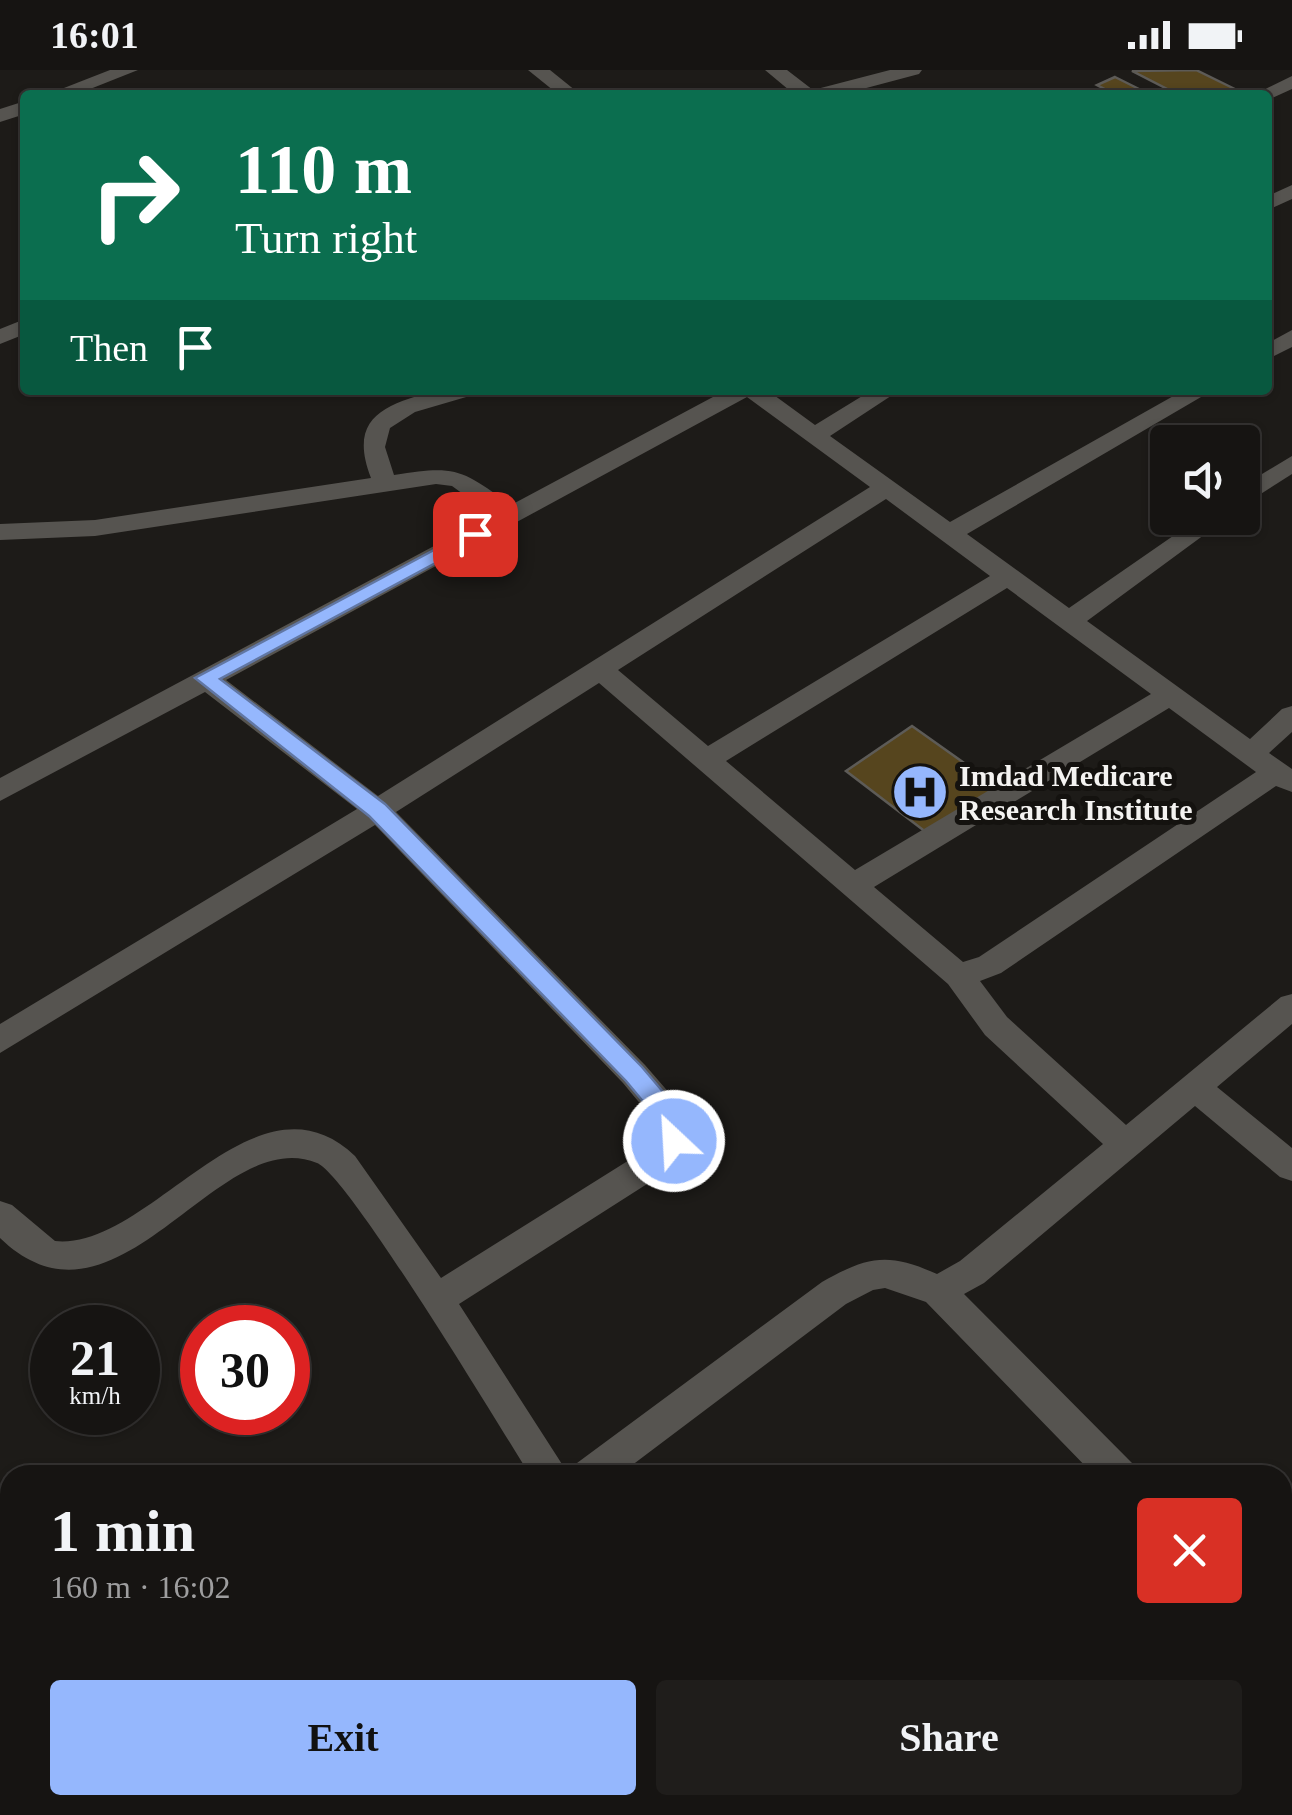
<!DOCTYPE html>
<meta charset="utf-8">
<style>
:root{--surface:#161412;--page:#1f1d1b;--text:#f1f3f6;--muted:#9e9e9f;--line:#353332;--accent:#95b7fd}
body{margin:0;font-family:"Times New Roman",serif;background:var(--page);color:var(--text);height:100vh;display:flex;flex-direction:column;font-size:38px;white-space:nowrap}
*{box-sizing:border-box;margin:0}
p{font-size:32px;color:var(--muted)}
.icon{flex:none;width:55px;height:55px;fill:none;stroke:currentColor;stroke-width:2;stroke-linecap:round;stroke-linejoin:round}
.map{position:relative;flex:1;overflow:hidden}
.panel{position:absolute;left:0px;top:1395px;width:1292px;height:350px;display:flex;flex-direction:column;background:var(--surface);border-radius:30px 30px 0 0;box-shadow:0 2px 8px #0004,0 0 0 2px var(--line)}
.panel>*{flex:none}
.top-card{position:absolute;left:20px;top:20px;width:1252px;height:305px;border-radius:10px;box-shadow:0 2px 8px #0004,0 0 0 2px var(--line);background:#0b6e4f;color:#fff;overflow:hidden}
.buttons{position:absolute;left:1150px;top:355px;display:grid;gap:20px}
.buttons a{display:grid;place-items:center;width:110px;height:110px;border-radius:10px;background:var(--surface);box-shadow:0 2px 8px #0004,0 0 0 2px var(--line);font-size:50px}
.speed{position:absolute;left:30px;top:1235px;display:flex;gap:20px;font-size:50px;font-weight:700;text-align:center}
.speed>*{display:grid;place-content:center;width:130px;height:130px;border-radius:50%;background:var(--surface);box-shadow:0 2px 8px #0004,0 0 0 2px var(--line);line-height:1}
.speed small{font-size:25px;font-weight:400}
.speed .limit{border:15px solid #d22;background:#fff;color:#111}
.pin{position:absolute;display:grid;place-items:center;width:85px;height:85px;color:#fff;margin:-42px;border-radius:20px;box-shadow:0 5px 15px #0006}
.me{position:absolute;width:110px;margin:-55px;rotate:335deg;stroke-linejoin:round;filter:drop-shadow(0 0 8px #0008)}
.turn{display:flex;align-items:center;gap:35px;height:210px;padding:0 50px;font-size:45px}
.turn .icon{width:130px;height:130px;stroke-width:2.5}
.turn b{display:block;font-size:70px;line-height:85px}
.then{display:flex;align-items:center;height:95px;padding:0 50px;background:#0003;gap:20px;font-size:38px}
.round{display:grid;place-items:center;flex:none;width:105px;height:105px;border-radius:10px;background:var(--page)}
.headline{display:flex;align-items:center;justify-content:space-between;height:170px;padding:0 50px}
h1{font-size:60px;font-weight:700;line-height:75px}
.button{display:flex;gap:20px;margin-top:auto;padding:20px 50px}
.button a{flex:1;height:115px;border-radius:10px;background:var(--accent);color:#111;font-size:40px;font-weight:700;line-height:115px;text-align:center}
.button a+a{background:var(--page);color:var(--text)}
.status{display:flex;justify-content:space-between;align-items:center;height:70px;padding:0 50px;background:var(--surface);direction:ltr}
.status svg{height:28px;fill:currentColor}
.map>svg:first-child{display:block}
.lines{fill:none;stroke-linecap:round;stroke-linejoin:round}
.canal{fill:#6d5b35;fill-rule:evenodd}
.building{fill:#56451e;stroke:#5d5b57;stroke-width:2.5}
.minor{fill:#565450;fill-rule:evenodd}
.tertiary{fill:#565450;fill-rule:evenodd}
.route{fill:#95b7fd;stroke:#6177a4;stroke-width:2.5}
.labels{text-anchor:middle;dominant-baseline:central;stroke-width:10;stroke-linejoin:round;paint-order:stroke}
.poi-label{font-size:30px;font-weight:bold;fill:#f4f3f1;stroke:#14120f;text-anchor:start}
</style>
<div class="status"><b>16:01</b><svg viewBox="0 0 49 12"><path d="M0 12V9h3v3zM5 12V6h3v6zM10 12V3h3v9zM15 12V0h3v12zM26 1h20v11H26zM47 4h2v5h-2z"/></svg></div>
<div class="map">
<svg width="1292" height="1745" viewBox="0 0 1292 1745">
<rect width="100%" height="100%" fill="#1d1b18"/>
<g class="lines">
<!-- canal -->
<path class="canal" d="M 1282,1709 L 1292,1725 L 1292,1745 L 1218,1745 L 1222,1735 L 1282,1735 Z"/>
</g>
<!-- building -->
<g class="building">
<path d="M 1196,0 L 1247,25 L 1179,25 L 1132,1 Z"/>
<path d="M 1115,7 L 1151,25 L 1116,25 L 1097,15 Z"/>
<path d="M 912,656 L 998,717 L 931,766 L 846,701 Z"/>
</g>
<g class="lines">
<!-- minor -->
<g class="minor">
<path d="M 110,0 L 138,0 L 75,25 L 46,25 Z"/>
<path d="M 528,0 L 550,0 L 581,25 L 559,25 Z"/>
<path d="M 765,0 L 787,0 L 813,20 L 890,0 L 922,0 L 919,4 L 840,25 L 795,25 Z"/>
<path d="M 1292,6 L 1292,19 L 1268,30 L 1268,25 L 1253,25 Z"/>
<path d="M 25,31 L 25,44 L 0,52 L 0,39 Z"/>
<path d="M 1292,115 L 1292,129 L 1268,140 L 1268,126 Z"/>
<path d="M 25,249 L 25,264 L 0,274 L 0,259 Z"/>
<path d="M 1292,260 L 1292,277 L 1268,289 L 1268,273 Z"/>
<path d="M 439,320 L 477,320 L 473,325 L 415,342 L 390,358 L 385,377 L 394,405 C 456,395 461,399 511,435 L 726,320 L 767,320 L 815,355 L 872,320 L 900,320 L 830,366 L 950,452 L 1184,320 L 1213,320 L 967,464 L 1069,538 L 1199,448 L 1227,448 L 1087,551 L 1250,669 L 1282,639 L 1292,636 L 1292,662 L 1269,683 L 1292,699 L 1292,722 L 1276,716 L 1001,903 L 980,911 L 1007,947 L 1126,1055 L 1281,927 L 1292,924 L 1292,954 L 1217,1017 L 1292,1078 L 1292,1111 L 1280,1107 L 1195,1036 L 984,1213 L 964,1224 L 1132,1393 L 1137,1405 L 1094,1405 L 926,1232 L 885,1218 L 873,1220 L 846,1234 L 619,1405 L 572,1405 L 577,1393 L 822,1212 C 868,1186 888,1182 937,1204 L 960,1191 L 1103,1074 L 985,965 L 948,914 L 599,613 L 396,742 L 645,995 L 684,1040 L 690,1071 L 658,1107 L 459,1234 L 569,1405 L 530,1405 C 501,1359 348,1105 317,1093 C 217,1052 117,1281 0,1168 L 0,1131 L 12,1135 L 55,1171 C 150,1181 255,991 355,1086 L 441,1208 L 634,1087 L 658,1066 L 657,1054 L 623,1013 L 375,755 L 0,983 L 0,954 L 357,739 L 205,622 L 0,731 L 0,708 L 492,445 L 452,416 L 436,414 L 95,466 L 0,470 L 0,454 L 95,450 L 371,408 C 347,346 386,334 439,320 ZM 747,327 L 870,417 L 378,726 L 226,610 ZM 886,429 L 990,506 L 708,676 L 618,600 ZM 1007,518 L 1151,624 L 855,800 L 726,691 ZM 1169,638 L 1256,702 L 979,887 L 963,892 L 874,817 Z"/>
<path d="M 1292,386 L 1292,404 L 1242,436 L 1242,416 Z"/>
<path d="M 1282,1552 L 1292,1556 L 1292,1600 L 1282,1597 Z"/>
<path d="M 22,1735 L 71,1735 L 67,1745 L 18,1745 Z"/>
</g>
<!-- tertiary -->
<g class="tertiary">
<path d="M 1292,1572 L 1292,1616 L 1282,1620 L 1282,1576 Z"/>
<path d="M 1117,1735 L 1163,1735 L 1159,1745 L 1113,1745 Z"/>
</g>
</g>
<!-- route -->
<path class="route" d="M 475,458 L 482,460 L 482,468 L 220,609 L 385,734 L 642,997 L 681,1043 L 687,1071 L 683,1078 L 674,1081 L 666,1078 L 661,1053 L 626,1011 L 369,746 L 195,608 Z"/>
<!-- icons -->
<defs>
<g id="hospital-disc" transform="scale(2.875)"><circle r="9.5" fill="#95b7fd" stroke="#14120f"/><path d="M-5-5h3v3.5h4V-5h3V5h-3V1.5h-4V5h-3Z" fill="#111"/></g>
</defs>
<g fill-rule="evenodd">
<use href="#hospital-disc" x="920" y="722"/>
</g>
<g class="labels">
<!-- poi labels -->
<g class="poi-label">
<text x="959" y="705">Imdad Medicare<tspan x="959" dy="34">Research Institute</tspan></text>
</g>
</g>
</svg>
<div class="buttons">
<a><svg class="icon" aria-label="sound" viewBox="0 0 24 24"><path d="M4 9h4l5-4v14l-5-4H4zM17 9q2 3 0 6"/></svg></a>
</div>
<div class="speed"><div>21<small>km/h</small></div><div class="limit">30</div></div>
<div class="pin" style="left:475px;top:464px;background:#d93025"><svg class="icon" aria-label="arrive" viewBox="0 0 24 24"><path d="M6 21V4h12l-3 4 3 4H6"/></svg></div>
<svg class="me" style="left:674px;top:1071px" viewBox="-20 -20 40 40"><circle r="17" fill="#95b7fd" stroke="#fff" stroke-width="3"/><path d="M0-11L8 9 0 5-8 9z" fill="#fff"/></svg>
<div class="top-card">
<div class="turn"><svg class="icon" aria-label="right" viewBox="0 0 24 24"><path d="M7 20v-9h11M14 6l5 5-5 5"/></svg><div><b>110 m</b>Turn right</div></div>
<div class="then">Then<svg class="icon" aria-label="arrive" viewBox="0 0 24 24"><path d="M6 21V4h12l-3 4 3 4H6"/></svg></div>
</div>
<section class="panel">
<div class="headline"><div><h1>1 min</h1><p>160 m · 16:02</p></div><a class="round" style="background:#d93025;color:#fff"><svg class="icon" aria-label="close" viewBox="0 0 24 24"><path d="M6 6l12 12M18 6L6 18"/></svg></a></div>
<div class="button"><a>Exit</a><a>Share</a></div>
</section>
</div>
